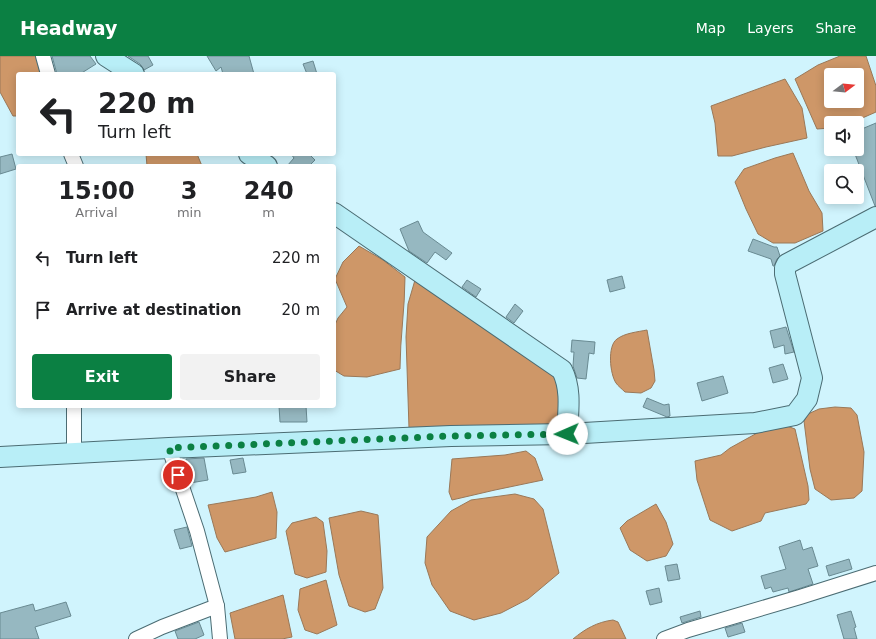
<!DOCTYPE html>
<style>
:root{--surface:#fff;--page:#f2f2f2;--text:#202124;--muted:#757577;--accent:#0b8043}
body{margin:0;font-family:"DejaVu Sans",sans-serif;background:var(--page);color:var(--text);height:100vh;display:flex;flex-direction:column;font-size:15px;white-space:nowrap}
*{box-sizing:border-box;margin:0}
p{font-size:13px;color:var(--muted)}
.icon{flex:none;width:22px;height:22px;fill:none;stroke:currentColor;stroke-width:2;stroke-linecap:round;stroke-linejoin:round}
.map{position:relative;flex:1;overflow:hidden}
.panel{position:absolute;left:16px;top:108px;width:320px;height:244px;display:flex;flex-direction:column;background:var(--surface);border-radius:4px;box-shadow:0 2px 10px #0003}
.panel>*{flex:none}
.top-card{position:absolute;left:16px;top:16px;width:320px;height:84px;border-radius:4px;box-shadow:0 2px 10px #0003;background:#fff;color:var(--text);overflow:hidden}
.needle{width:26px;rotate:74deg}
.tools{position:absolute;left:824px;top:12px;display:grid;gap:8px}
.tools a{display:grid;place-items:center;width:40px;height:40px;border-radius:4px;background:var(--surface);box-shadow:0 2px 10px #0003;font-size:20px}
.pin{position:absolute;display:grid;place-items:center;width:34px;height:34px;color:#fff;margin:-17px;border:2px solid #fff;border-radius:50%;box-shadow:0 1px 4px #0007}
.me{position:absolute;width:44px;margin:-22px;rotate:269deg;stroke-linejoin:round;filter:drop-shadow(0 0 3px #0008)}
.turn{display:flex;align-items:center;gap:14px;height:84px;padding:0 16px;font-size:18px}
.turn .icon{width:52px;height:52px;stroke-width:2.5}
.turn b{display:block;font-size:28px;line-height:34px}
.eta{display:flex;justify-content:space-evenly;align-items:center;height:68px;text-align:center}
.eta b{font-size:24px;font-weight:800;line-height:28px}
.cta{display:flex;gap:8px;margin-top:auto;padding:8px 16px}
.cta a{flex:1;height:46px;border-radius:4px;background:var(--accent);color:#fff;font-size:16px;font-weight:800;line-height:46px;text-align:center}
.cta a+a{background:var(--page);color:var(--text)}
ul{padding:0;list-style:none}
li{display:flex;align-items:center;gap:12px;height:52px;padding:0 16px}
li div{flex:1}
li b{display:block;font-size:15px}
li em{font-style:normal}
header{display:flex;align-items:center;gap:24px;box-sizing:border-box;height:56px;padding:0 20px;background:var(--accent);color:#fff}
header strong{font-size:19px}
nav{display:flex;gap:22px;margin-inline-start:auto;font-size:14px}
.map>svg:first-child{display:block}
.water{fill:#ce9768;stroke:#9a7858;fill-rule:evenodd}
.building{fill:#96b8c1;stroke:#698a92}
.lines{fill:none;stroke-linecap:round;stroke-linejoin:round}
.street-casing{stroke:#4b6c73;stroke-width:16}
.secondary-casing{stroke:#4b6c73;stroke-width:22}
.street{stroke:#fff;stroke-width:14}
.secondary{stroke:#b8eef7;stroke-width:20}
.route{stroke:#0b8043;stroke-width:7;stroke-dasharray:0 12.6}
</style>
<header>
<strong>Headway</strong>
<nav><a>Map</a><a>Layers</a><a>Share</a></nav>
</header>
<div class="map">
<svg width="876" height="583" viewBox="0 0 876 583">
<rect width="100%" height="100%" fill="#d0f4fd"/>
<!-- water -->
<g class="water">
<path d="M 0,0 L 40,0 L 45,18 L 18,18 L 18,60 L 13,60 L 0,36 Z"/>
<path d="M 840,0 L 866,0 L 876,30 L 876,56 L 851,67 L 831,67 L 831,72 L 817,73 L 795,23 L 818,9 ZM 831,19 L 857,19 L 857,45 L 831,45 Z"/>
<path d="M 785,23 L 802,52 L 807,82 L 766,91 L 732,100 L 718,100 L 715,67 L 711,50 Z"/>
<path d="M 793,97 L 809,135 L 822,157 L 823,175 L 795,187 L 773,187 L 758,178 L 746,153 L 735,126 L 744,113 L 775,102 Z"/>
<path d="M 146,98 L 197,98 L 202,110 L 147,110 Z"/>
<path d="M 359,190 L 383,204 L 405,221 C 405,252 400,282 400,313 L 367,321 L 344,320 L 334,314 L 334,271 L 338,262 L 347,251 L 335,223 L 343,206 Z"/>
<path d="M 415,224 L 558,318 L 562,343 L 558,368 L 537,372 L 409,372 L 406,281 L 408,248 Z"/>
<path d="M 647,274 L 654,314 L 655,325 L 651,332 L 641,337 L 625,336 C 622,333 618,330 616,327 C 610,318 607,290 617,283 C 625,277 637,276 647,274 Z"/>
<path d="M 835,351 L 851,352 L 857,359 L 864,396 L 862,435 L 854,442 L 831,444 L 815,433 L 810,413 L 804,365 L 808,358 L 819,353 Z"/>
<path d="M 787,370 L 795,373 L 808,430 L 809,444 L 806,448 L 765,457 L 761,465 L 732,475 L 710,464 L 697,424 L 695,405 L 721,399 L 730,392 L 768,371 Z"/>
<path d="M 526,395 L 535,402 L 543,424 L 495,434 L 452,444 L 449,436 L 452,403 L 505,399 Z"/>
<path d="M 272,436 L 277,456 L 276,482 L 225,496 L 217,482 L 208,449 L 256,441 Z"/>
<path d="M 515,438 L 534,443 L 543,453 L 559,517 L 528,543 L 501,557 L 474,564 L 450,555 L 432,529 L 425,507 L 427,481 L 451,455 L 471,444 Z"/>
<path d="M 656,448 L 666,466 L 673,488 L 666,500 L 647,505 L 630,494 L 620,472 L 627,465 Z"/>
<path d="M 361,455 L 378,459 L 383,532 L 375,553 L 365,556 L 349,550 L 339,519 L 329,462 Z"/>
<path d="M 316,461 L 323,466 L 327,495 L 326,516 L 307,522 L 295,518 L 286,475 L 292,467 Z"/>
<path d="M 326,524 L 337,569 L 317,578 L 305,574 L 298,554 L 300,533 Z"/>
<path d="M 283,539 L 292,581 L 282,583 L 235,583 L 230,557 Z"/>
<path d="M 613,564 L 618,566 L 626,583 L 573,583 C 585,573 597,566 613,564 Z"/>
</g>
<!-- building -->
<g class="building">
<path d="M 52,0 L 90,0 L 96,8 L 80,18 L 57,18 Z"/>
<path d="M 128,0 L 148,0 L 153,9 L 144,14 L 140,8 Z"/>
<path d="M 207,0 L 249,0 L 254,18 L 223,18 L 221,11 L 216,15 Z"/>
<path d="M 313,5 L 317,18 L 307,18 L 303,8 Z"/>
<path d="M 876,67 L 876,150 L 875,150 L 853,93 L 857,93 L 857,75 Z"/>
<path d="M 12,98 L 16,113 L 0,118 L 0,101 Z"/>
<path d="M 291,98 L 309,98 L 315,104 L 309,110 L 287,110 L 294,102 Z"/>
<path d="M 418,165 L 423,176 L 452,197 L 446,204 L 435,196 L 427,207 L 409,195 L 400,173 Z"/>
<path d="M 753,183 L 774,191 L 777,191 L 780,200 L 777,203 L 774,210 L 773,210 L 771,203 L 748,195 Z"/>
<path d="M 622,220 L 625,232 L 610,236 L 607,224 Z"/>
<path d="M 467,224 L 481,233 L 476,241 L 462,231 Z"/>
<path d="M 515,248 L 523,255 L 514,267 L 506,261 Z"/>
<path d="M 786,271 L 794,296 L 785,298 L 784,289 L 774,292 L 770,275 Z"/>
<path d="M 572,284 L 595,286 L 594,298 L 589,297 L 586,323 L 577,322 L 573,310 L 574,296 L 571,296 Z"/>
<path d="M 783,308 L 788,323 L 773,327 L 769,312 Z"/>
<path d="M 723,320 L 728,337 L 702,345 L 697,327 Z"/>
<path d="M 647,342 L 664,349 L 669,348 L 670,360 L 667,361 L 643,351 Z"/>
<path d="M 279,350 L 306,350 L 307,366 L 280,366 Z"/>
<path d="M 204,402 L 208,424 L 190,427 L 186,403 Z"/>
<path d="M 243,402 L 246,416 L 233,418 L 230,404 Z"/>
<path d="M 187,471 L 192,490 L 180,493 L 174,474 Z"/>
<path d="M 800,484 L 803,494 L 812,491 L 818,510 L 808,513 L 813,528 L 789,536 L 788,532 L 773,536 L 771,531 L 765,533 L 761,520 L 786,513 L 779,491 Z"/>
<path d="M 849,503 L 852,513 L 829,520 L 826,510 Z"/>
<path d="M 677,508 L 680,523 L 668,525 L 665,510 Z"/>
<path d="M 659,532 L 662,546 L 650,549 L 646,535 Z"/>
<path d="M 66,546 L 71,560 L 35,571 L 39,583 L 0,583 L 0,557 L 33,548 L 35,555 Z"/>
<path d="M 700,555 L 701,561 L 682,567 L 680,561 Z"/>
<path d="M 851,555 L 856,571 L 854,572 L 857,583 L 844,583 L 837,559 Z"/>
<path d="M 199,566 L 204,579 L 195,583 L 178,583 L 175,575 Z"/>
<path d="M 742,567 L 745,576 L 728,581 L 725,572 Z"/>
</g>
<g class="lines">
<!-- street casing -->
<g class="street-casing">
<g id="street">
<path d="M 43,0 L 48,18"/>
<path d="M 71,98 L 76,110"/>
<path d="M 169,392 L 197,475 L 217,550 L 220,583"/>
<path d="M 74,396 L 74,350"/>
<path d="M 136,583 L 162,571 L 217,550"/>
<path d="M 664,583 L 688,574 L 800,541 L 876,517"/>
</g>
</g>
<!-- secondary casing -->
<g class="secondary-casing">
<g id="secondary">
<path d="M 106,0 L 134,18"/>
<path d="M 249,98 L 267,110"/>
<path d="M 334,157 L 562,314 C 572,334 568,356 567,378"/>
<path d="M 0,401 L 169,392 L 451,380 L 567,378 L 755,367 L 795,359 L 807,343 L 812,322 L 785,218 L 785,212 L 787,208 L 876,161"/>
</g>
</g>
<!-- street -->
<use href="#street" class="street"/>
<!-- secondary -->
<use href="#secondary" class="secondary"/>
</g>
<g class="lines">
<!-- route -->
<path class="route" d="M 178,419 L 169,392 L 450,380 L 567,378"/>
</g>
</svg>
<div class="tools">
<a><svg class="needle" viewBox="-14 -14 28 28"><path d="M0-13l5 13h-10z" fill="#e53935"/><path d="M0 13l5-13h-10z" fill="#757577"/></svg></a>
<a><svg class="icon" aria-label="sound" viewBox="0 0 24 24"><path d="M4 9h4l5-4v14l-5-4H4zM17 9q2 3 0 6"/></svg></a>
<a><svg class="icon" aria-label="search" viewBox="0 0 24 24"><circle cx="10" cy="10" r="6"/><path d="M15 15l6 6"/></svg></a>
</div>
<div class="pin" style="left:178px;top:419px;background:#d93025"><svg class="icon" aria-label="arrive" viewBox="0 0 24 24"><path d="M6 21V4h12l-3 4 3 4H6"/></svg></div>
<svg class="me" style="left:567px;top:378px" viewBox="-20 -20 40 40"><circle r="19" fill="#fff"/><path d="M0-13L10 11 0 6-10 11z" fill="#0b8043"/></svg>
<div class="top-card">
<div class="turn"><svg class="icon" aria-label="left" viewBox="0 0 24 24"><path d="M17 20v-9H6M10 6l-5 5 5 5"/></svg><div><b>220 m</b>Turn left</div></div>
</div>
<section class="panel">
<div class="eta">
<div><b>15:00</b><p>Arrival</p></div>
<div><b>3</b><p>min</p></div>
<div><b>240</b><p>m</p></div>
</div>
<ul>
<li><svg class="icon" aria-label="left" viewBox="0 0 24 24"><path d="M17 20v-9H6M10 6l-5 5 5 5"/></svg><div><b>Turn left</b></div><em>220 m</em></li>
<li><svg class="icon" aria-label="arrive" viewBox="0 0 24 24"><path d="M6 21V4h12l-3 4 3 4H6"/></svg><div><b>Arrive at destination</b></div><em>20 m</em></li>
</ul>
<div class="cta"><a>Exit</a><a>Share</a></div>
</section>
</div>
